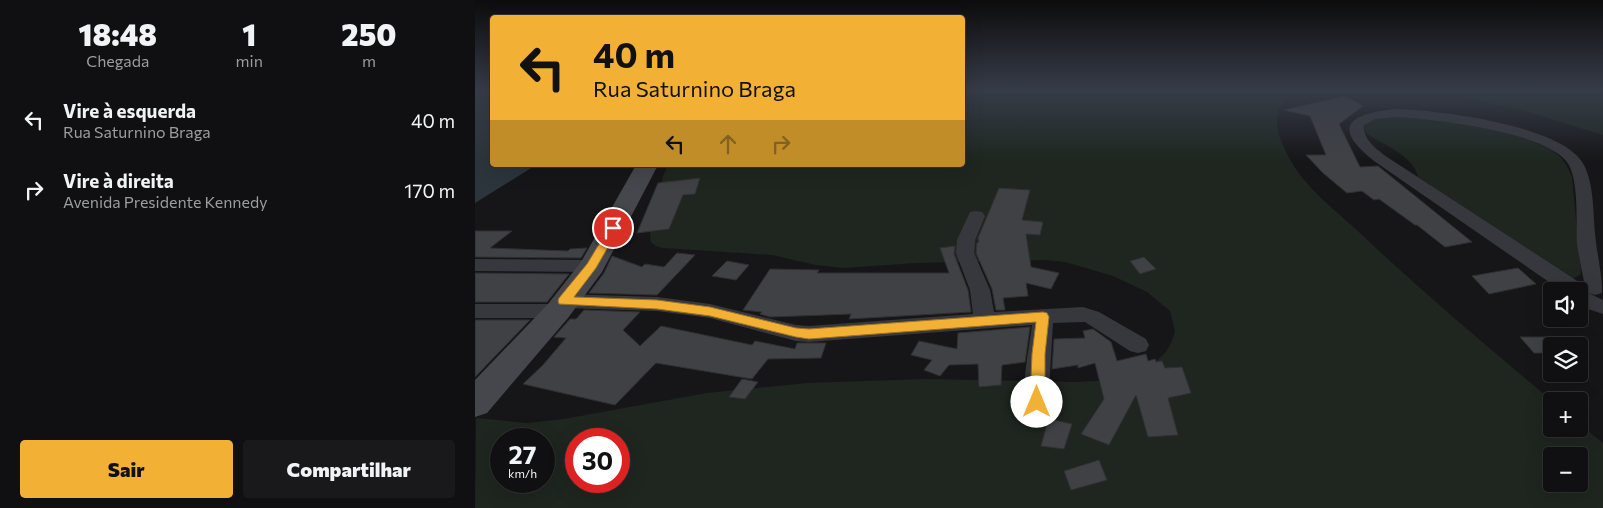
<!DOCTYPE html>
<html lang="pt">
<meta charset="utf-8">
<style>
:root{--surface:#101012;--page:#19191b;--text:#f1f3f6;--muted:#9c9d9f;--line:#303032;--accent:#f2b134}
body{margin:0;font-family:Commissioner,sans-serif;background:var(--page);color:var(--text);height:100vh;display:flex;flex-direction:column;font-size:19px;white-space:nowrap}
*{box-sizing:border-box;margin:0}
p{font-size:16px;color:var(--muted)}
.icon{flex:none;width:28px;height:28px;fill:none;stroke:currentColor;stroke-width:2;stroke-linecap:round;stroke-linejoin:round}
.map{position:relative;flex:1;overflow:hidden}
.side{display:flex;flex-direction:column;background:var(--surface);width:475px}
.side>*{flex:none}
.banner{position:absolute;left:15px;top:15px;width:475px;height:152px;border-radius:5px;box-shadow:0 5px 20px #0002,0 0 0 1px var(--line);background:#f2b134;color:#111;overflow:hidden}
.buttons{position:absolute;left:1068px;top:282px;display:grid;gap:10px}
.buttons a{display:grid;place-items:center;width:45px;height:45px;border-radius:5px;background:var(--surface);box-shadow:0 5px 20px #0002,0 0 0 1px var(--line);font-size:25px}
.speed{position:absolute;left:15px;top:428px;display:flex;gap:10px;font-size:25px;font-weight:700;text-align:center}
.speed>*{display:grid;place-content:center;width:65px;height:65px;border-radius:50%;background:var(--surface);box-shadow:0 5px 20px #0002,0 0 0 1px var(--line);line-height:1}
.speed small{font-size:12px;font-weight:400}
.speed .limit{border:8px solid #d22;background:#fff;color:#111}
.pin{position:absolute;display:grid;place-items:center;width:42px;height:42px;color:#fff;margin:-21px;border:2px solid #fff;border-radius:50%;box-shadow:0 1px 5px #0007}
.me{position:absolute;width:55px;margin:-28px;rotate:0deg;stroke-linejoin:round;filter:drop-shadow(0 0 4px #0008)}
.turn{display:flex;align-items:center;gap:18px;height:105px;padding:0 20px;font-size:22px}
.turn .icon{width:65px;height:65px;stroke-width:2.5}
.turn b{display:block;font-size:35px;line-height:42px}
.lanes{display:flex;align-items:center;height:48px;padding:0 20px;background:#0003;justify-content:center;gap:25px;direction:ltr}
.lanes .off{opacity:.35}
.eta{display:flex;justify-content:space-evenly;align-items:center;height:85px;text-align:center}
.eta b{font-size:30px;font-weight:800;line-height:35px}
.cta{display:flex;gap:10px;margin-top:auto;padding:10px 20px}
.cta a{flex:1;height:58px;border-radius:5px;background:var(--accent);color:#111;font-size:20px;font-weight:800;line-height:58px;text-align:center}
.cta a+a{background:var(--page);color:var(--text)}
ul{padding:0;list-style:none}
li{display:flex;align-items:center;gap:15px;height:70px;padding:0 20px}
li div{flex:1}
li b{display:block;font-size:19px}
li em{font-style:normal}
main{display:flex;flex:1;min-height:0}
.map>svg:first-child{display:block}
.green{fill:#1e261f;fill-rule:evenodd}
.water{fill:#2c353c}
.building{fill:#404145;stroke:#303034}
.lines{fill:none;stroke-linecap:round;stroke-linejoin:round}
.street{fill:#37383d;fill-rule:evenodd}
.secondary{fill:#45474d;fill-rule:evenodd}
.route{fill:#f2b134;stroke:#9d7322}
</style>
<main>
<section class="side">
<div class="eta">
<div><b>18:48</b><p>Chegada</p></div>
<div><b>1</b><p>min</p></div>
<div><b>250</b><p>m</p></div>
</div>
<ul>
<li><svg class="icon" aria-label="left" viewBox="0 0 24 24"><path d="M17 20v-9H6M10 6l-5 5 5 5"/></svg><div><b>Vire à esquerda</b><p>Rua Saturnino Braga</p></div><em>40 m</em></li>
<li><svg class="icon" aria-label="right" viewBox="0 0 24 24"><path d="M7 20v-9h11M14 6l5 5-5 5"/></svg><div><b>Vire à direita</b><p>Avenida Presidente Kennedy</p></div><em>170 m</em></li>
</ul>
<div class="cta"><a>Sair</a><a>Compartilhar</a></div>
</section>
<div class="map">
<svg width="1128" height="508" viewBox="0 0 1128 508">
<rect width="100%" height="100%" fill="#161618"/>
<!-- green -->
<g class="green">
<path d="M 488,90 L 836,90 C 823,94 807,99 803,113 C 797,132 818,168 831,182 C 847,201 868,217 886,234 C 947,292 1012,346 1077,401 L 1076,429 L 1104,429 L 1104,424 L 1128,443 L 1128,508 L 0,508 L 1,418 L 52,423 L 89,419 L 232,393 L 333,383 L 449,379 L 601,382 L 640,380 L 675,367 L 691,352 L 697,341 L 700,331 L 695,311 L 672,292 L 638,276 L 590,262 L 572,260 L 442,263 L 369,268 L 341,265 L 297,255 L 188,248 L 181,246 L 176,242 L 175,234 L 188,176 L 193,165 L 488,165 ZM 26,439 L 69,439 L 69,481 L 26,481 ZM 101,439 L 144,439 L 144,481 L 101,481 ZM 1076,456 L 1104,456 L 1104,484 L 1076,484 Z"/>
<path d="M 960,90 L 1128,90 L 1128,135 L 1053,112 Z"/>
<path d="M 909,116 C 926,117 942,116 959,118 C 987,120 1062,137 1083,155 C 1090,161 1093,168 1097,177 L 1106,274 L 1100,278 L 1092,278 L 943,177 C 938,155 908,145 891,133 L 889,125 L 896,120 Z"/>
</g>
<!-- water -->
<path class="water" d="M 11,90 L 17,90 L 18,165 L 61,165 L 0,203 L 0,95 Z"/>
<!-- building -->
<g class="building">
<path d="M 870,96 L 888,106 L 864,124 L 885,167 L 903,166 L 997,242 L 970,247 L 942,225 L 940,225 L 904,199 L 899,200 L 887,191 L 872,193 L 848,173 L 831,155 L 851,155 L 835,116 L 809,110 Z"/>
<path d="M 225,178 L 220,194 L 208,195 L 194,229 L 162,233 L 183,183 Z"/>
<path d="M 524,188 L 555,190 L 547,220 L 568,222 L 565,235 L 551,234 L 556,267 L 584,273 L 576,289 L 551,283 L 553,296 L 528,298 L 530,310 L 521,310 L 517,289 L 501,253 L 502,243 L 504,242 L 503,238 Z"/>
<path d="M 0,231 L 37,231 L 15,248 L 93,251 L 95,249 L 112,248 L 106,258 L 0,257 Z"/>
<path d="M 480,246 L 479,254 L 493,290 L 496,312 L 374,319 L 376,314 L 295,317 L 285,314 L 287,312 L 268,310 L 295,269 L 344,270 L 342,273 L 474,273 L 465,248 Z"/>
<path d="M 202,253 L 220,255 L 182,295 L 114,293 L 129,273 L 137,256 L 167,267 L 170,264 L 189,267 Z"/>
<path d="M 669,257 L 681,269 L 665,274 L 655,261 Z"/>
<path d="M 252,261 L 274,265 L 261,280 L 237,276 Z"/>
<path d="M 1043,268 L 1061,284 L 1014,294 L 997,276 Z"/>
<path d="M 0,273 L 94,274 L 72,302 L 0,302 Z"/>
<path d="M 109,310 L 165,312 L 148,330 L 165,346 L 186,326 L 277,345 L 280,341 L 320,349 L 322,343 L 351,343 L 346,358 L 293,359 L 277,379 L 181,363 L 140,405 L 48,384 L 68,365 L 91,338 L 79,337 L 95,319 L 101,319 Z"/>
<path d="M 0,320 L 55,320 L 0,377 Z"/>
<path d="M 555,327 L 550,362 L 527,365 L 526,385 L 504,387 L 503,364 L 474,365 L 465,376 L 449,370 L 457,360 L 436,355 L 444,341 L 482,349 L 483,333 Z"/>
<path d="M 618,329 L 636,342 L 642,361 L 671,354 L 673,361 L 680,359 L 681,362 L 687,361 L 690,368 L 707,367 L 716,393 L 693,398 L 703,435 L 673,437 L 661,395 L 634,445 L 606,434 L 629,399 L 620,363 L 603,368 L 603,365 L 577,369 L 579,339 L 610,338 L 608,331 Z"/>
<path d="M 1045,337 L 1076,337 L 1076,353 L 1059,353 Z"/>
<path d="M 267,379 L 283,382 L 270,399 L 254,397 Z"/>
<path d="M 575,419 L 597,424 L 589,449 L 566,446 L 572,424 Z"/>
<path d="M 624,460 L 632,480 L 596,490 L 589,471 Z"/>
</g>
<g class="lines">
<!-- street -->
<g class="street">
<path d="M 920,109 C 962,110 1089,125 1109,165 C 1119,185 1118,211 1120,233 C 1121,249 1128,279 1127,293 L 1120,295 L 1113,293 L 1110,289 L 1109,291 L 1128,300 L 1128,314 L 1104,306 L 1104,291 L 1091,291 L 1074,282 L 899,161 C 855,126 875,114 920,109 ZM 920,117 C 955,118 1076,132 1094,165 C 1104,185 1101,222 1102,244 C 1104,258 1107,272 1110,286 L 909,155 C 899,147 888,139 889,125 L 900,119 Z"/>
<path d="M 501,211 L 507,212 L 510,216 L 500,240 L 499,253 L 515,290 L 519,312 L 608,307 L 624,312 L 671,339 L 674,345 L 671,351 L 663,353 L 655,351 L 610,322 L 578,323 L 574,389 L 575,415 L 572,422 L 563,425 L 554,422 C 543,400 554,350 557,325 L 334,342 L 321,341 L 235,318 L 182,311 L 92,308 L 93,311 L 90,316 L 83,318 L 0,318 L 0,304 L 80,304 L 79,301 L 82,296 L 89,294 L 182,297 L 235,304 L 321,325 L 334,326 L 498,314 L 495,290 L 481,253 L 482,240 L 495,212 Z"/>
<path d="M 0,259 L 117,260 L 124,262 L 127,266 L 124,270 L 117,272 L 0,271 Z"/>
</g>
<!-- secondary -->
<path class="secondary" d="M 161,165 L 183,165 L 127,272 L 93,318 L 12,413 L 0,417 L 0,380 L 73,304 L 106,262 Z"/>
</g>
<!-- sky -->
<linearGradient id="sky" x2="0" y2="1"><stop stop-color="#0c0c0d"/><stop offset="0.56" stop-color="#363c48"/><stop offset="1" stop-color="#363c48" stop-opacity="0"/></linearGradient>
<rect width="1128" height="161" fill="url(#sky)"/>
<!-- route -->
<path class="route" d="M 138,225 L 144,228 L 121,268 L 99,297 L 182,300 L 235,307 L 321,328 L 334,329 L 568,312 L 572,313 L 574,317 L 570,354 L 570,402 L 567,406 L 562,408 L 557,406 L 555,402 L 557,354 L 561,322 L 334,339 L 321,337 L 235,316 L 182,309 L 84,304 L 83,301 L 84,298 L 112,264 L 135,226 Z"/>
</svg>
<div class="buttons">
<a><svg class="icon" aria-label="sound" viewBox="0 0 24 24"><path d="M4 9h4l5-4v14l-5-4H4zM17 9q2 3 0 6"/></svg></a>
<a><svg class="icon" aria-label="layers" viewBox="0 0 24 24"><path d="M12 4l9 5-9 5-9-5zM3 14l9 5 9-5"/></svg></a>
<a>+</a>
<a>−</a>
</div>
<div class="speed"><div>27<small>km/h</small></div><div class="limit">30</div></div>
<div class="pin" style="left:138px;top:228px;background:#d93025"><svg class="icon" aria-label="arrive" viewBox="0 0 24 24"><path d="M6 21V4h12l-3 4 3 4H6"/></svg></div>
<svg class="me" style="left:562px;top:402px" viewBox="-20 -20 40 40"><circle r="19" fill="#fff"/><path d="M0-13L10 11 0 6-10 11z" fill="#f2b134"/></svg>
<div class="banner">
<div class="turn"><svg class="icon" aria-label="left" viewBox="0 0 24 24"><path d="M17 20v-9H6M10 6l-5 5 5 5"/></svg><div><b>40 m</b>Rua Saturnino Braga</div></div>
<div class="lanes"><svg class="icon" aria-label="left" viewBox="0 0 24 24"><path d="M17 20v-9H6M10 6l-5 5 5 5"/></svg><svg class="icon off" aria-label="ahead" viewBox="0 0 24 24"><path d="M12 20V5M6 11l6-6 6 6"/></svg><svg class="icon off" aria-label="right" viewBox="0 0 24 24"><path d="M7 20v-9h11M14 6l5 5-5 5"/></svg></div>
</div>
</div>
</main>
